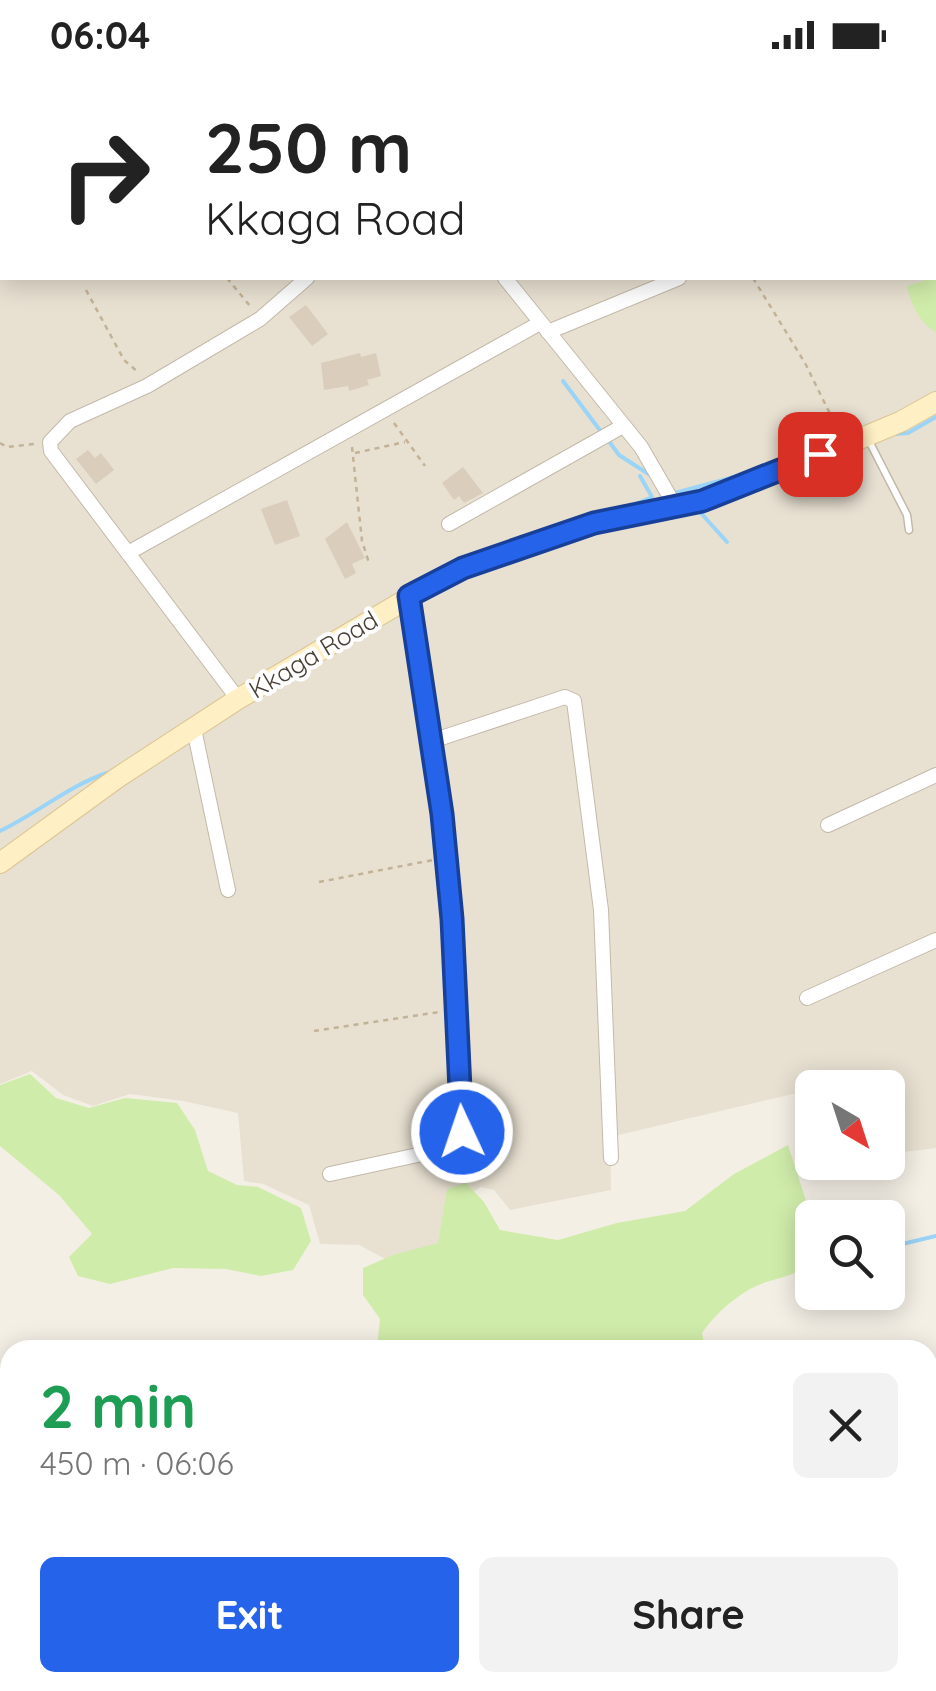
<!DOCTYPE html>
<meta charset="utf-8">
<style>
:root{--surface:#fff;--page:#f2f2f2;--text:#222;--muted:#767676;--accent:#2563eb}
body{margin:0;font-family:Quicksand,sans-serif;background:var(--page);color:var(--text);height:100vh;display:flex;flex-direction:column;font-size:38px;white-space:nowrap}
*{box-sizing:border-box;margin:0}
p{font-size:32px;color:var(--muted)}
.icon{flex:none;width:55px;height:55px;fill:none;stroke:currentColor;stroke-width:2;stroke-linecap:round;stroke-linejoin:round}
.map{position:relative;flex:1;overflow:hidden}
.details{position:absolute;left:0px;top:1270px;width:938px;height:352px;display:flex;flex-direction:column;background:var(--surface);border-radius:30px 30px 0 0;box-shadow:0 5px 25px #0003}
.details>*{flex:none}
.top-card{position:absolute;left:0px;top:0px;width:938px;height:210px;box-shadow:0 5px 25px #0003;background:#fff;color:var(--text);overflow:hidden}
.needle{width:65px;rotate:141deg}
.controls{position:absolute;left:795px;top:1000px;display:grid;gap:20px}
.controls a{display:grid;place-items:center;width:110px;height:110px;border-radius:15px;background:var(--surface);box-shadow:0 5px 25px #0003;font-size:50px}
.pin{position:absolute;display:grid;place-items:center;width:85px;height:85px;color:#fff;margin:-42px;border-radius:20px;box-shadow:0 5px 15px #0006}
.me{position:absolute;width:110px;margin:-55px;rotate:357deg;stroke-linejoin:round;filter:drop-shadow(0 0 8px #0008)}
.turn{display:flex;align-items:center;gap:35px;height:210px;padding:0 40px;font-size:45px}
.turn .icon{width:130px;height:130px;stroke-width:2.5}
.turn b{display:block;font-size:70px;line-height:85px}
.round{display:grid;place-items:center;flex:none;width:105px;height:105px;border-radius:15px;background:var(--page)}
.head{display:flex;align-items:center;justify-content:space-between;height:170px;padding:0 40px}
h1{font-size:60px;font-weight:700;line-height:75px;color:#1e9e55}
.button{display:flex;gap:20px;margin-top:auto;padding:20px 40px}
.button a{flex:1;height:115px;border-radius:15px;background:var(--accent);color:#fff;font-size:40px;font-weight:700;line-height:115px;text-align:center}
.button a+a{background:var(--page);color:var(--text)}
.status{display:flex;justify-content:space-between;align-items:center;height:70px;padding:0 50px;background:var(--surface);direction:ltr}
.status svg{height:28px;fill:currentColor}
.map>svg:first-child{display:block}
.residential{fill:#e8e1d2;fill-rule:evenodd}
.green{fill:#d0ecaa}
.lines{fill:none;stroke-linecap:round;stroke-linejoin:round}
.stream{stroke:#9bd4f7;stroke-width:4}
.building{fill:#dacdbc}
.lane-casing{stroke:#c3b9a9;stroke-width:9}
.street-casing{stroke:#c3b9a9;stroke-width:16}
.secondary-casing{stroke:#dcc592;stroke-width:22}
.path{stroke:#c3b296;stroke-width:2.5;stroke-dasharray:5 5;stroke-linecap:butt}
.lane{stroke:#fff;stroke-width:6}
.street{stroke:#fff;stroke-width:14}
.secondary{stroke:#ffefc4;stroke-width:20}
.route-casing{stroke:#184099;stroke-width:25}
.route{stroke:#2563eb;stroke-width:18}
.labels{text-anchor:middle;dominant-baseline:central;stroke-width:8;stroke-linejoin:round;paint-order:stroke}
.street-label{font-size:25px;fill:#473f34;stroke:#fff}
</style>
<div class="status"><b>06:04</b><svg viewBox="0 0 49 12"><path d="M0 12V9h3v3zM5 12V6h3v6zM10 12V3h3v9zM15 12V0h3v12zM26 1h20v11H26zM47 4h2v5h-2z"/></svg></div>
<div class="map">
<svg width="936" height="1621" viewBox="0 0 936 1621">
<rect width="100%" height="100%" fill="#f4efe5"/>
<!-- residential -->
<path class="residential" d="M 0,0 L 936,0 L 936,1078 L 888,1084 L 888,1018 L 812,1018 L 812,1040 L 806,1021 L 610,1067 L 611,1120 L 510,1140 L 494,1120 L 481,1117 L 469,1124 L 467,1142 L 415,1205 L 359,1175 L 320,1174 L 309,1135 L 263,1114 L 244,1111 L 238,1043 L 183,1031 L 130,1024 L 93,1036 L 63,1025 L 32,1001 L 0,1014 ZM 2,2 L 935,2 L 935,208 L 2,208 Z"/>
<!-- green -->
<g class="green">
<path d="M 936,207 L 936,263 C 919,251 911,236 907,216 Z"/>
<path d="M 30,1004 L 56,1028 L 89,1038 L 125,1028 L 177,1033 L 195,1060 L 208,1101 L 237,1115 L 258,1117 L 301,1138 L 311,1171 L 293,1200 L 261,1206 L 226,1199 L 173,1198 L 110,1214 L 78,1206 L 69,1187 L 92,1164 L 59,1125 L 0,1076 L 0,1015 Z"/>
<path d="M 788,1075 L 809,1140 L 812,1193 C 797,1204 784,1207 766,1212 C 740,1221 717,1242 702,1263 L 705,1280 L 377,1280 L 380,1249 L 363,1225 L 363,1198 L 393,1185 L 438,1173 L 447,1119 L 466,1113 L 484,1132 L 500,1160 L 558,1170 L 617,1153 L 685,1141 L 734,1104 Z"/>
<path d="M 877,1613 L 880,1621 L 414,1621 L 410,1613 Z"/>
</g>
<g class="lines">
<!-- stream -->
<g class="stream">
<path d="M 563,311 L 602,363"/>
<path d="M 895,364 L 908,363 L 936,347"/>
<path d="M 608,370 L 619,385 L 650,405"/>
<path d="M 671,424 L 749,403"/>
<path d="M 633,435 L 652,427 L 640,406"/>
<path d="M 699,441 L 727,472"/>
<path d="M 530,485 L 550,478"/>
<path d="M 0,761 C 36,744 70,715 107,703"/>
<path d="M 888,1183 L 898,1175 L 936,1166"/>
</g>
</g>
<!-- building -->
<g class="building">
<path d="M 306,235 L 328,264 L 312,276 L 289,247 Z"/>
<path d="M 360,283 L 361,287 L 376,283 L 381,306 L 367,310 L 369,315 L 349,321 L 348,316 L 324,320 L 321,293 Z"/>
<path d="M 88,380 L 95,388 L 101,383 L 114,400 L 96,414 L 76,389 Z"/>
<path d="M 463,397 L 483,423 L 464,433 L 459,426 L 454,430 L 442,413 Z"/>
<path d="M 287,430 L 300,466 L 275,475 L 261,439 Z"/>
<path d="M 347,452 L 365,488 L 352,494 L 356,503 L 345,509 L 325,469 Z"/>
</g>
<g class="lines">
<!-- lane casing -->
<g class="lane-casing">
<path id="lane" d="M 869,371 L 907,445 L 909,460"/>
</g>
<!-- street casing -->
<g class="street-casing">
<g id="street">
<path d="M 789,2 L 796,0"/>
<path d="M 935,44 L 936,44"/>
<path d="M 505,208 L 641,377 L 674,434"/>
<path d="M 548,262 L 679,208"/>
<path d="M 449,454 L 623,356"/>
<path d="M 128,483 L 540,253"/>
<path d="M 238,629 L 51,381 L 50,372 L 70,351 L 147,316 L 260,249 L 307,208"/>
<path d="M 194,659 L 228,820"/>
<path d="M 429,672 L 565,627 L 574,631 L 601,840 L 611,1088"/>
<path d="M 828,755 L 936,705"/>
<path d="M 807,928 L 936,870"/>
<path d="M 330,1104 L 436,1081 L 449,1077 L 462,1062 L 452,849 L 442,744 L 409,526"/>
</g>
</g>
<!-- secondary casing -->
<g class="secondary-casing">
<path id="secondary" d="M 0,793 L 117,708 L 238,629 L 439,510 L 463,498 L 594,453 L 702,431 L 795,396 L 900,352 L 936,332"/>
</g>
<!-- path -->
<g class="path">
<path d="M 170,0 L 171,2"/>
<path d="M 458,2 L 463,0"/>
<path d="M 227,208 L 250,236"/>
<path d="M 753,208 L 805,293 L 837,358"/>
<path d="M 86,220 L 124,290 L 138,302"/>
<path d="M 394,353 L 425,396"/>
<path d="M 0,373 L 7,377 L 34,374"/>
<path d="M 352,377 L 362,471 L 369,493"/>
<path d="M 355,383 L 405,372"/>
<path d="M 319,812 L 433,790"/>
<path d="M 314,961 L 440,942"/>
<path d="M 341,1621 L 344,1612"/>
</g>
<!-- lane -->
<use href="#lane" class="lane"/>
<!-- street -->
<use href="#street" class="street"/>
<!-- secondary -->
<use href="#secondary" class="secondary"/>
</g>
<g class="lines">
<!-- route casing -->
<g class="route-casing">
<path id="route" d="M 462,1062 L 452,849 L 442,744 L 409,526 L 463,498 L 594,453 L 702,431 L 820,384"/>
</g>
<!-- route -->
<use href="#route" class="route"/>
</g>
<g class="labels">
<!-- street labels -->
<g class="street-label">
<text transform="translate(313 584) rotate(-31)">Kkaga Road</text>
</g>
</g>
</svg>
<div class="controls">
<a><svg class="needle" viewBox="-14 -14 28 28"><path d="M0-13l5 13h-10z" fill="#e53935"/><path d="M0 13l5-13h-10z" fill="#767676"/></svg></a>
<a><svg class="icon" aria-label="search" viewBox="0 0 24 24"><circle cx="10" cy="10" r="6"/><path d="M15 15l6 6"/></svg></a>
</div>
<div class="pin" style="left:820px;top:384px;background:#d93025"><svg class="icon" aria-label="arrive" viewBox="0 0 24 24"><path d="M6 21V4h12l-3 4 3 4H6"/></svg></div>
<svg class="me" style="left:462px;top:1062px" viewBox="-20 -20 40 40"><circle r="17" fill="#2563eb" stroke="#fff" stroke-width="3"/><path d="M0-11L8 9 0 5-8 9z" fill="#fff"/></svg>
<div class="top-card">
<div class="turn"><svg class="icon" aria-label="right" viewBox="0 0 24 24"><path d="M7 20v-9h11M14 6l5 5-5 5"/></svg><div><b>250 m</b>Kkaga Road</div></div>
</div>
<section class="details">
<div class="head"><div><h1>2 min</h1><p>450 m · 06:06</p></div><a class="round"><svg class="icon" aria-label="close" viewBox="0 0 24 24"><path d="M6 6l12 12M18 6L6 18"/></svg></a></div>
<div class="button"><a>Exit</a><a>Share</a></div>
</section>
</div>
